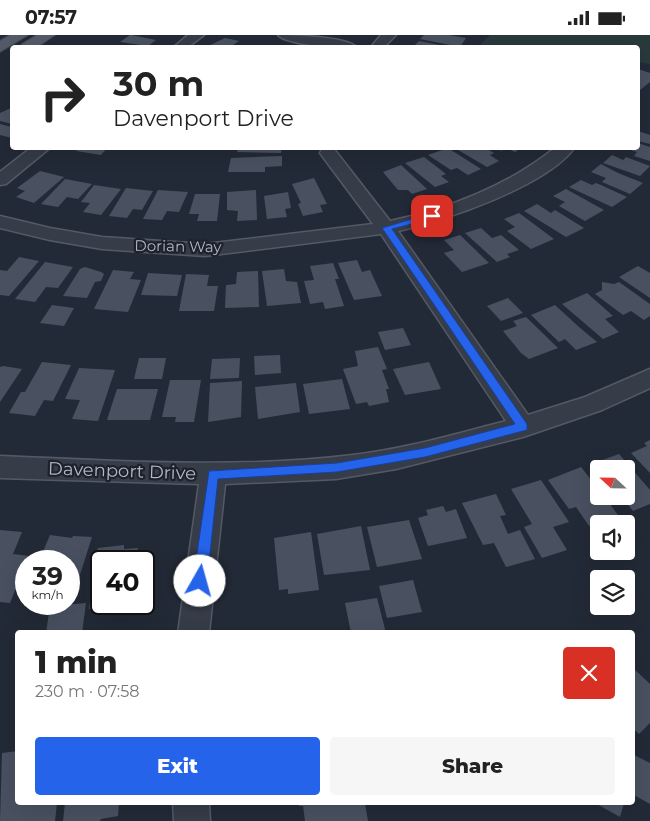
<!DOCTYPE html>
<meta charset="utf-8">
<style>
:root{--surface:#fff;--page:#f6f6f6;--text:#222;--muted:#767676;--accent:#2563eb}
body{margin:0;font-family:Montserrat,sans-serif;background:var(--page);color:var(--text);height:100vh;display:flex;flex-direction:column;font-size:19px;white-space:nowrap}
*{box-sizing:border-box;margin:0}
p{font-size:16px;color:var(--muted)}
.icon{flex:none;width:28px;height:28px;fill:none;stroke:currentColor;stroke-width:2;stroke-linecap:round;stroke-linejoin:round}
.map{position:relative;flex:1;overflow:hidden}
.drawer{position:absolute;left:15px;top:595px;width:620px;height:175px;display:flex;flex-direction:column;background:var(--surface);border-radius:5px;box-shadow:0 5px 20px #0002}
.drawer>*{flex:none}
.hud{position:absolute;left:10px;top:10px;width:630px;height:105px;border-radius:5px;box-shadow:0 5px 20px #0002;background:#fff;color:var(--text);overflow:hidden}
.needle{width:32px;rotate:292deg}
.buttons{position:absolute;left:590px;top:425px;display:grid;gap:10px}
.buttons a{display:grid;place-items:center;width:45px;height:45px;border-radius:5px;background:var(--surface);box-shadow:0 5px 20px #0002;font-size:25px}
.speed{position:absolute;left:15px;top:515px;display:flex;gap:10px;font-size:25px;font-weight:700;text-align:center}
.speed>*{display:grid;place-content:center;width:65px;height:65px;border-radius:50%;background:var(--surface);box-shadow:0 5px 20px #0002;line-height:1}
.speed small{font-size:12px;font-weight:400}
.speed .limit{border:2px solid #111;border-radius:8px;background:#fff;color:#111}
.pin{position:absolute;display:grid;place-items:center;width:42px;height:42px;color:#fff;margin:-21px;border-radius:10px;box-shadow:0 2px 8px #0006}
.me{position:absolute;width:55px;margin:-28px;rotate:7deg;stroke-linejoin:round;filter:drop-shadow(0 0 4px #0008)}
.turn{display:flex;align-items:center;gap:18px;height:105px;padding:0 20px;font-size:22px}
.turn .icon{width:65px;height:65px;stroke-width:2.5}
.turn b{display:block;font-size:35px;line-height:42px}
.round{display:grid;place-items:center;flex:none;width:52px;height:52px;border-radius:5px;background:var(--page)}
.overview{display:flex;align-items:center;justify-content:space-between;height:85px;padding:0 20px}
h1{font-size:30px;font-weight:800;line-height:38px}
.action{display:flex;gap:10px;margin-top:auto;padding:10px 20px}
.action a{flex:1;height:58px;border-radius:5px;background:var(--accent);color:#fff;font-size:20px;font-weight:800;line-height:58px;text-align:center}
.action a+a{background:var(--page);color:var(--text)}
.status{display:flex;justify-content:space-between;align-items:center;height:35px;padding:0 25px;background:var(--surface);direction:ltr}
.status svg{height:14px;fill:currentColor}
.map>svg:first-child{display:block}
.green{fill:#293a3c}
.building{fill:#495161}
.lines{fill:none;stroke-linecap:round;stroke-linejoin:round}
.minor-casing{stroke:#545a65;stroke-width:3}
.major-casing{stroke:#404551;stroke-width:2}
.minor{fill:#363c48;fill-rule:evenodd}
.major{fill:#545b68;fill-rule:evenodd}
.route{fill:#2563eb;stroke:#184099}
.labels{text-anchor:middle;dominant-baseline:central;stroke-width:4.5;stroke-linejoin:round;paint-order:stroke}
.far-street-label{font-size:15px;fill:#b1b7c4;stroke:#1c212c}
.street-label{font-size:18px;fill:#b1b7c4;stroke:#1c212c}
</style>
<div class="status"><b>07:57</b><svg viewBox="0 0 49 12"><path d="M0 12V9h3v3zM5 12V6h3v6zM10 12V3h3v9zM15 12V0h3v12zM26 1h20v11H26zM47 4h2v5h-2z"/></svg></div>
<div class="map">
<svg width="650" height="786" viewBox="0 0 650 786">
<rect width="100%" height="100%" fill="#232a37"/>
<!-- green -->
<path class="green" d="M 490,0 L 650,0 L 650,29 L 638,27 L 638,12 L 478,12 Z"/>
<!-- building -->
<g class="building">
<path d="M 130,0 L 131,0 L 156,5 L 148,11 L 120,7 Z"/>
<path d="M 424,0 L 449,0 L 466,3 L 460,12 L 420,4 Z"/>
<path d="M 225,3 L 239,6 L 230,12 L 206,12 Z"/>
<path d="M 419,6 L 450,12 L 414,11 Z"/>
<path d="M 638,34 L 650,38 L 650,47 L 640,55 L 638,54 Z"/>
<path d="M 11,73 L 12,89 L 0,86 L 0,78 Z"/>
<path d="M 0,89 L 12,92 L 12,103 L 0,100 Z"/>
<path d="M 638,96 L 650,100 L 650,109 L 638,106 Z"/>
<path d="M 638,108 L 650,112 L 650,126 L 634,121 L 637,117 L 624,113 L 638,112 Z"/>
<path d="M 80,112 L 108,112 L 101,120 L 76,116 Z"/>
<path d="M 238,112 L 282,112 L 281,118 L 237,117 Z"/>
<path d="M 463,112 L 484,112 L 494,118 L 490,120 L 499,126 L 487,132 L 458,115 Z"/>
<path d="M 495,112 L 523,112 L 515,117 L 506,113 L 501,116 Z"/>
<path d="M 448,113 L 481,134 L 468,140 L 457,133 L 451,135 L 428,120 Z"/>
<path d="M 612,120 L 623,125 L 626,122 L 650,131 L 640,141 L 603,128 Z"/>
<path d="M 282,121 L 282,131 L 265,132 L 265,137 L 228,137 L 231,123 Z"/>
<path d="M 424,122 L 446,139 L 441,141 L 449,147 L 435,152 L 405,128 Z"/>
<path d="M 601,129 L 618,138 L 643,148 L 630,159 L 602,147 L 606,143 L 591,137 Z"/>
<path d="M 401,130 L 427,154 L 412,159 L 408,155 L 398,155 L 383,137 Z"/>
<path d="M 40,136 L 64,142 L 34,168 L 16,162 L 25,156 L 17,153 Z"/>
<path d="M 314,143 L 327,169 L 320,170 L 323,177 L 303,181 L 298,169 L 301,168 L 292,149 Z"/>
<path d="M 65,144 L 92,149 L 78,164 L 67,162 L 58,172 L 41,169 Z"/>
<path d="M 581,145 L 592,150 L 596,148 L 601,150 L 627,162 L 612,172 L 569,152 Z"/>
<path d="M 94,150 L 121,154 L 101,180 L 83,177 L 90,168 L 81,167 Z"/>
<path d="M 126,153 L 153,156 L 142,175 L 133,174 L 127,183 L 109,181 Z"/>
<path d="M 566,154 L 604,175 L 585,186 L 559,171 L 565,167 L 553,161 Z"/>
<path d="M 158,155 L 188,157 L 179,177 L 167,176 L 162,185 L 143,184 Z"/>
<path d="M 256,155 L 257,185 L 237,186 L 238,176 L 227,175 L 227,157 Z"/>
<path d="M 288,157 L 291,173 L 285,174 L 287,182 L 267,184 L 264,161 Z"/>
<path d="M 195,159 L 220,159 L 217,186 L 197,186 L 199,179 L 189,179 Z"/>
<path d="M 537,169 L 551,178 L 555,175 L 584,193 L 566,202 L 524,176 Z"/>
<path d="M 519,178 L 554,204 L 531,214 L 507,196 L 515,192 L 504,184 Z"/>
<path d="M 481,193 L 492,203 L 501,200 L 519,215 L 507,219 L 510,222 L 497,227 L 465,198 Z"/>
<path d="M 460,200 L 489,228 L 462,237 L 444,218 L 454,215 L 444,205 Z"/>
<path d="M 19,222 L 39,226 L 9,261 L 0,260 L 0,235 L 7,236 Z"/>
<path d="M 357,225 L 362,237 L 370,235 L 382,261 L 354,265 L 338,228 Z"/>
<path d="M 45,227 L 73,232 L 58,253 L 46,252 L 35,267 L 15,264 Z"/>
<path d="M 333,228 L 339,244 L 335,244 L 344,271 L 325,274 L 323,267 L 310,269 L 304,246 L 314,245 L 310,231 Z"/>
<path d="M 638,231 L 650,238 L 650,263 L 619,242 Z"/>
<path d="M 85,232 L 101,237 L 104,239 L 101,246 L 95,247 L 87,263 L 63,261 L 80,234 Z"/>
<path d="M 284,234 L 286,246 L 297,247 L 301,268 L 267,271 L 262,236 Z"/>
<path d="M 113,235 L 134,237 L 130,244 L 141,245 L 128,277 L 94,274 Z"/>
<path d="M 258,236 L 259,272 L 225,273 L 226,250 L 236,249 L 237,237 Z"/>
<path d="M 148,238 L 182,240 L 177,261 L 141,260 Z"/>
<path d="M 186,239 L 209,240 L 207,251 L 218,251 L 214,276 L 179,276 Z"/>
<path d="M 602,247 L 614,249 L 619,247 L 650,269 L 650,281 L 644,285 L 631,276 L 623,280 L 595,259 L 602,255 Z"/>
<path d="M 587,258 L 613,281 L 605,284 L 619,297 L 603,304 L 562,269 Z"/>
<path d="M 508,263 L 523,278 L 501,286 L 487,271 Z"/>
<path d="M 52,270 L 74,273 L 64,291 L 40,288 Z"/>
<path d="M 555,270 L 579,292 L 597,307 L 576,315 L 565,304 L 559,307 L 531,280 Z"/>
<path d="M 526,282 L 558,313 L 529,324 L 521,318 L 503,296 L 517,291 L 513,286 Z"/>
<path d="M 403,293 L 411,310 L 385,315 L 378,297 Z"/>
<path d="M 378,312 L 387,334 L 382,335 L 389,354 L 386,354 L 389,367 L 369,371 L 367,367 L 356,369 L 343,334 L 358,331 L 355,316 Z"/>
<path d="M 280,320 L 281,338 L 255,340 L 254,321 Z"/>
<path d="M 139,323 L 166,323 L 162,344 L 134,344 Z"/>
<path d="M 240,323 L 239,343 L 210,344 L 212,324 Z"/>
<path d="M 42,327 L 71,330 L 53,366 L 44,365 L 35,381 L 9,378 L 21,357 L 25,357 Z"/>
<path d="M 429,327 L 441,354 L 405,360 L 393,334 Z"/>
<path d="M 3,331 L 22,334 L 0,367 L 0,332 Z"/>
<path d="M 79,333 L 115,335 L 98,386 L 72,384 L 80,365 L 65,364 Z"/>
<path d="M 342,344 L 350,374 L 309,379 L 303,349 Z"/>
<path d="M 170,345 L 201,345 L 194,387 L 175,387 L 176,382 L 162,382 Z"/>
<path d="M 242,346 L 241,382 L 208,387 L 210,348 Z"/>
<path d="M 296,348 L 300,377 L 258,384 L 255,352 Z"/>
<path d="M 117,354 L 158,354 L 150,385 L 107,385 Z"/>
<path d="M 650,405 L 650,438 L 631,418 L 647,411 L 644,408 Z"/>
<path d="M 619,419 L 650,455 L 650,469 L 633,476 L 621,461 L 626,461 L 626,434 L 598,434 L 594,428 Z"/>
<path d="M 581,432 L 599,455 L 599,461 L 604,461 L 618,480 L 589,491 L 576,472 L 569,474 L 548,445 Z"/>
<path d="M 541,445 L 569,487 L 553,492 L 567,515 L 542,523 L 524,492 L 532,489 L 511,454 Z"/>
<path d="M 496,459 L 506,480 L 500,481 L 508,499 L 520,495 L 535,524 L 506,532 L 494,508 L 483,510 L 462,468 Z"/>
<path d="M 443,471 L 446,477 L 456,474 L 467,503 L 428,511 L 418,483 L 428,480 L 426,475 Z"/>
<path d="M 409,485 L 422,524 L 377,532 L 367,492 Z"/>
<path d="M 361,491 L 370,535 L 324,540 L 317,499 Z"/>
<path d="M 0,495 L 22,497 L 13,519 L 29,521 L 10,568 L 0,567 Z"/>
<path d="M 311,497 L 319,555 L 288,559 L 288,554 L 279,555 L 274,503 Z"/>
<path d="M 50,500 L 72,503 L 73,501 L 92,502 L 77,549 L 69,548 L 69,526 L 39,526 Z"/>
<path d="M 124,510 L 124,514 L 138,513 L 137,526 L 101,526 L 101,569 L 130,570 L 89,574 L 96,517 L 98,513 Z"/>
<path d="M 413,545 L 422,577 L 387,583 L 379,551 Z"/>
<path d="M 377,563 L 386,598 L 351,598 L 345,568 Z"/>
<path d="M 86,568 L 82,598 L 46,598 L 50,571 Z"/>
<path d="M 632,632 L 650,649 L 650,688 L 639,699 L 632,693 Z"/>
<path d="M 18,716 L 18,768 L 57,768 L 55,786 L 0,786 L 2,718 Z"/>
<path d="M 632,719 L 650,728 L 650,769 L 632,759 Z"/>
<path d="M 65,768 L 119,768 L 118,781 L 101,784 L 100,786 L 63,786 Z"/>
<path d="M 298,768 L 365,768 L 368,786 L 305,786 L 303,771 L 299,771 Z"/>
<path d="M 595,768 L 624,768 L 620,782 Z"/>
</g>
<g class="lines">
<!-- minor casing -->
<g class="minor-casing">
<g id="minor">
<path d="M 188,0 L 204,0 L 188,12 L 174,12 Z"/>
<path d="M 278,0 C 293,0 348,2 356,12 C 342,14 287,10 278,0 Z"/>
<path d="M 381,0 L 396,0 L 384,12 L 371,12 Z"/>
<path d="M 32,112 L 51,112 L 6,149 L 0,150 L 0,137 Z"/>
<path d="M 556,112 L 575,112 C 548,151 443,186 398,196 L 528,380 L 585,362 L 650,334 L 650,353 L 602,375 L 523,402 L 396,434 L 336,444 L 225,449 L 209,598 L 178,598 L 199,449 L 0,443 L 0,421 C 117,426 237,434 353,420 C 405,414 455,399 506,386 L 381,199 L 205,221 L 102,214 L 50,205 L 0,193 L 0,181 L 50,193 L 102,202 L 205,209 L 373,189 L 320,118 L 322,114 L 334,114 L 390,186 C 449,174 509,150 556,112 Z"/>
<path d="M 173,768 L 209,768 L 210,786 L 174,786 Z"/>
</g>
</g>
<!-- major casing -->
<g class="major-casing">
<g id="major">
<path d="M 10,0 L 28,0 L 0,17 L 0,6 Z"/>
<path d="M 37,0 L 55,0 L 37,12 L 20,12 L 22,9 Z"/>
</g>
</g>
<!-- minor -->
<use href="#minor" class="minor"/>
<!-- major -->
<use href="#major" class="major"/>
</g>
<!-- route -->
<path class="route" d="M 432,178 L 436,181 L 435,183 L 392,194 L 527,389 L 527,395 L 425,422 L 337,437 L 218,444 L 207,546 L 205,551 L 200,552 L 195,551 L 193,546 L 209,436 L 337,428 L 425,413 L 515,389 L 382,193 Z"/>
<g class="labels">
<!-- far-street labels -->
<g class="far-street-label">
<text transform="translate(178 211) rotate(1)">Dorian Way</text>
</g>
<!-- street labels -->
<g class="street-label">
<text transform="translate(122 436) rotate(2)">Davenport Drive</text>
</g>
</g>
</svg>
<div class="buttons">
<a><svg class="needle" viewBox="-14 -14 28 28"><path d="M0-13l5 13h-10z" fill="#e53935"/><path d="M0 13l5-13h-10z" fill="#767676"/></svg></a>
<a><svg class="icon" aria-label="sound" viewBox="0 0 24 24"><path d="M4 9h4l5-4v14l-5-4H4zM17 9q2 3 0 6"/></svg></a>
<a><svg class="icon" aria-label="layers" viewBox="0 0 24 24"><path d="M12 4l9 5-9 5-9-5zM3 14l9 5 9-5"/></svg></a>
</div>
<div class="speed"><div>39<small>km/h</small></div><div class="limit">40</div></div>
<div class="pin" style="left:432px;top:181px;background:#d93025"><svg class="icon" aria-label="arrive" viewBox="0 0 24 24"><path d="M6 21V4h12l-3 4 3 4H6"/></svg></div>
<svg class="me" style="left:200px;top:546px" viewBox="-20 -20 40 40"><circle r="19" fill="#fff"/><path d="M0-13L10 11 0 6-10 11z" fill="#2563eb"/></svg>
<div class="hud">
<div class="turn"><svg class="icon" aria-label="right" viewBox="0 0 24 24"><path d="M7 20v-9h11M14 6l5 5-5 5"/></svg><div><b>30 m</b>Davenport Drive</div></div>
</div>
<section class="drawer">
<div class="overview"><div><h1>1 min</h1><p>230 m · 07:58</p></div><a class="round" style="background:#d93025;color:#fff"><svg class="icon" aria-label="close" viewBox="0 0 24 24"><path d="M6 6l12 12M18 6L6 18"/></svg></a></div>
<div class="action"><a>Exit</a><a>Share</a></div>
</section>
</div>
